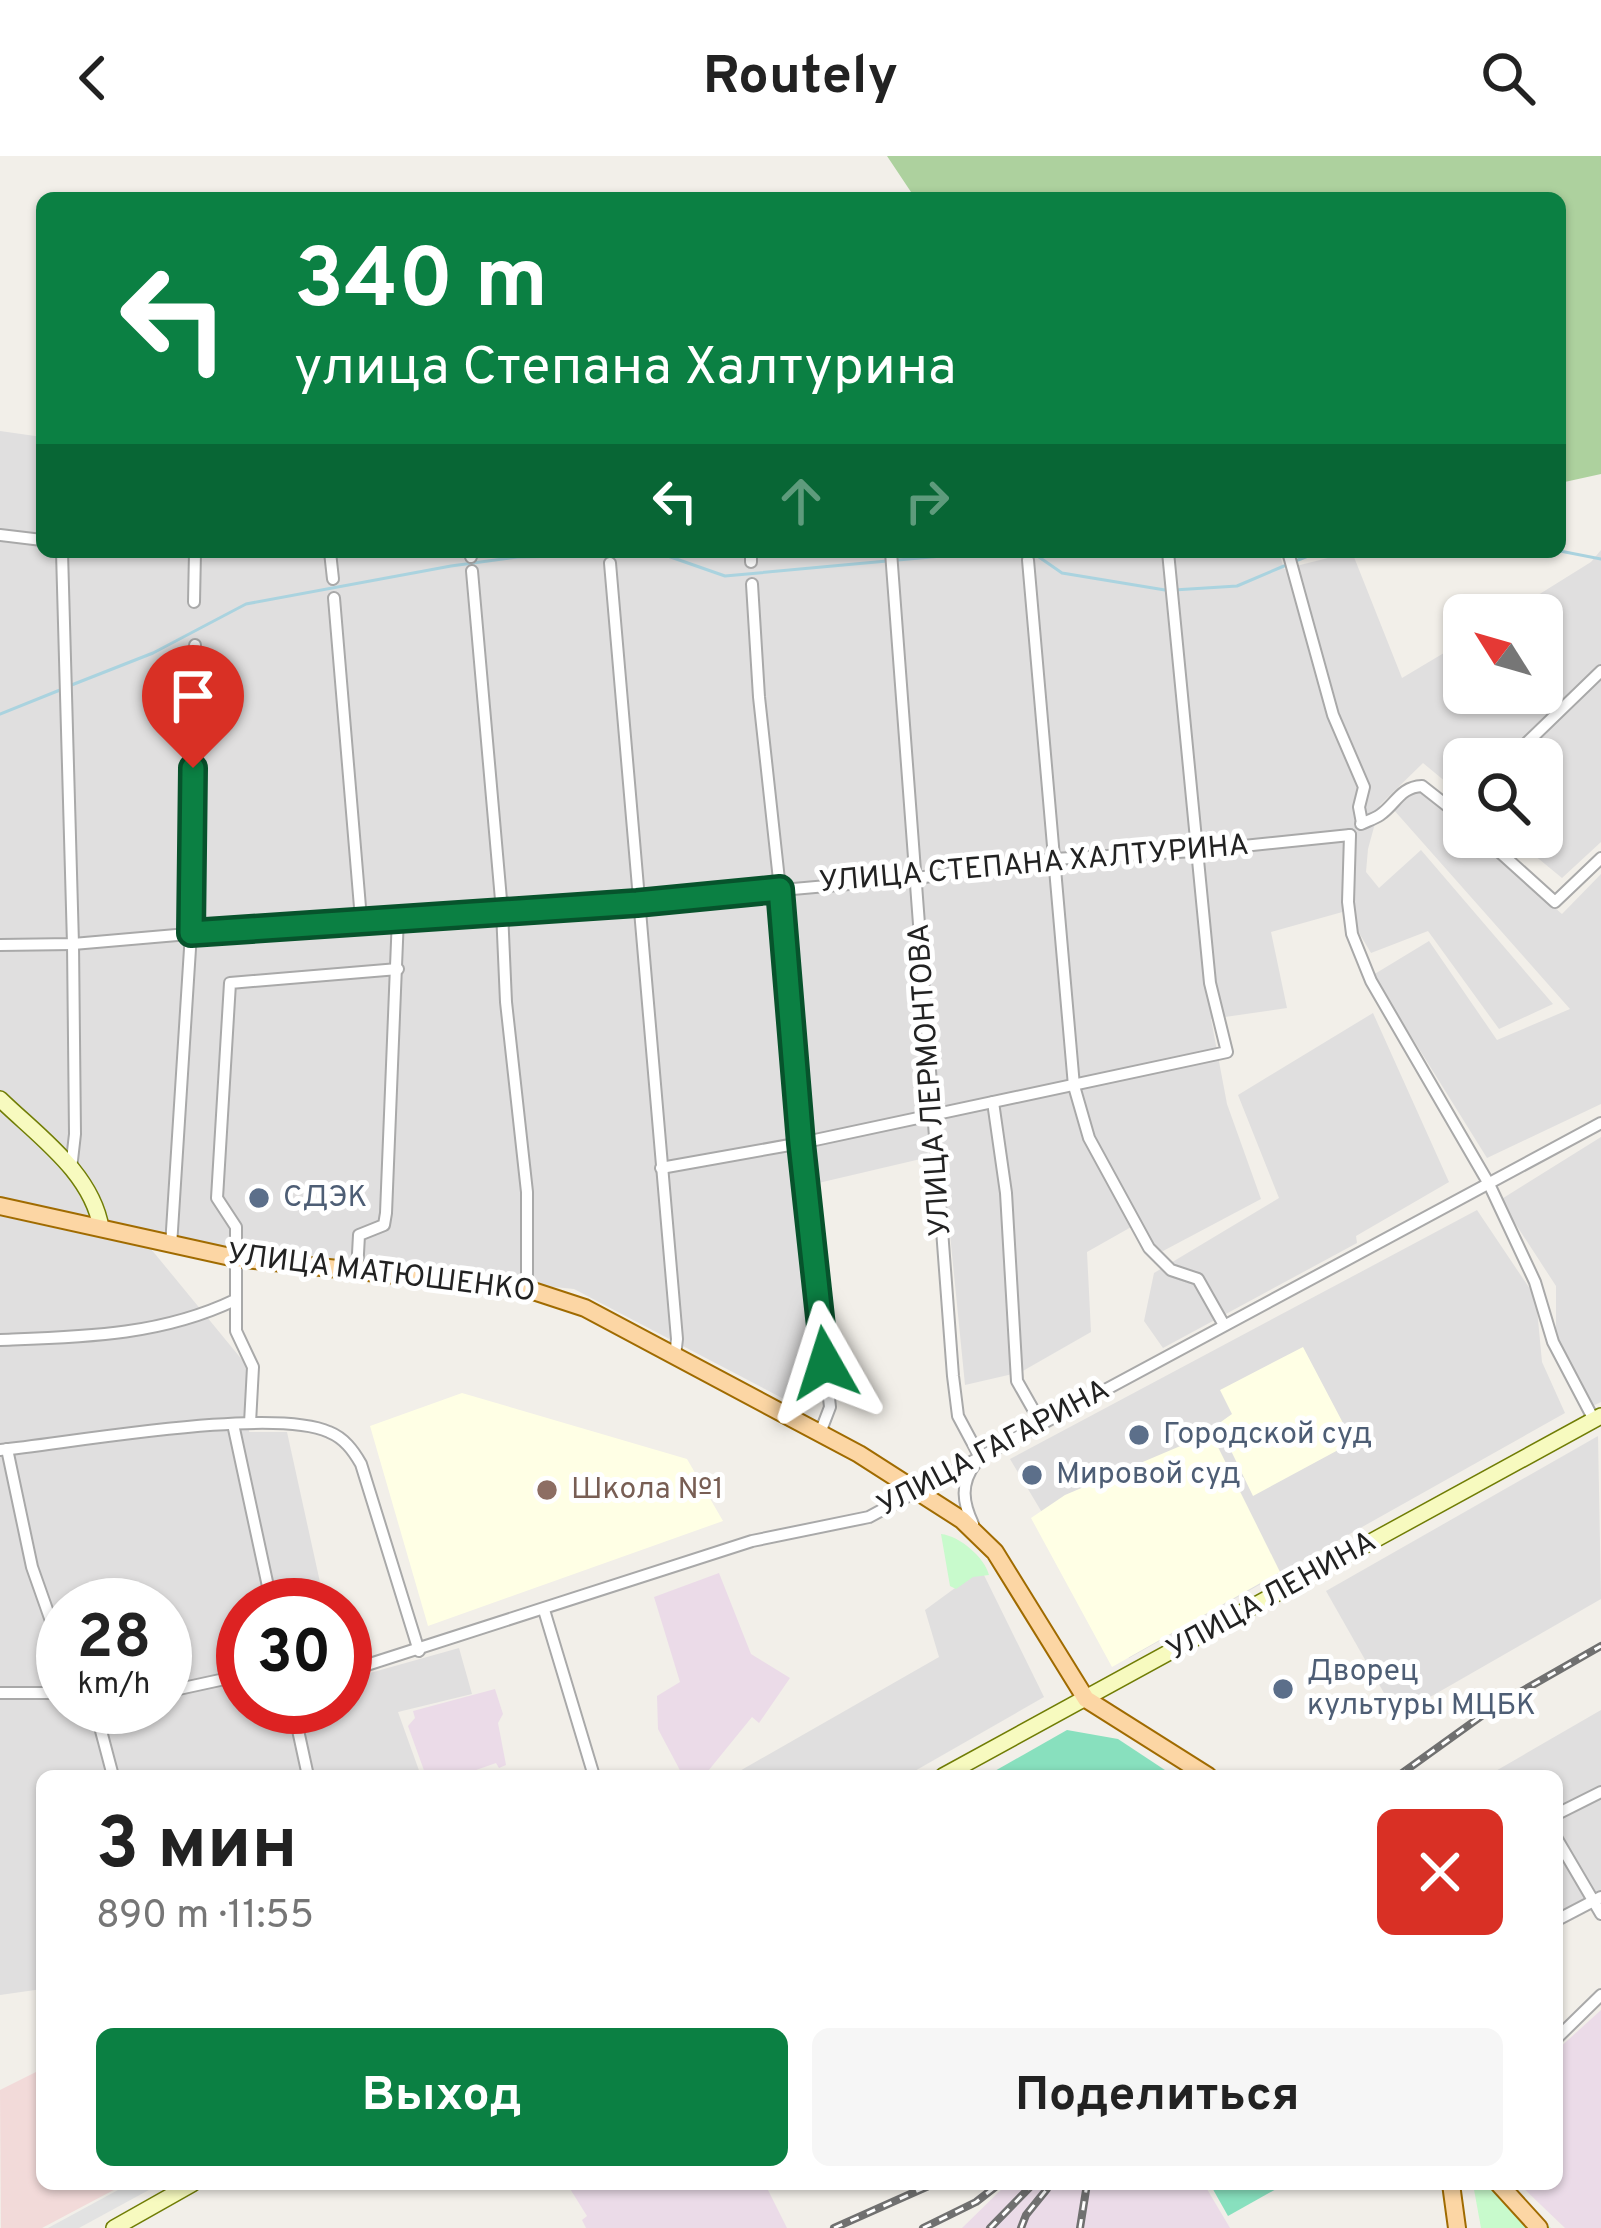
<!DOCTYPE html>
<html lang="ru">
<meta charset="utf-8">
<style>
:root{--surface:#fff;--page:#f6f6f6;--text:#222;--muted:#767676;--accent:#0b8043}
body{margin:0;font-family:Overpass,sans-serif;background:var(--page);color:var(--text);height:100vh;display:flex;flex-direction:column;font-size:45px;white-space:nowrap}
*{box-sizing:border-box;margin:0}
p{font-size:39px;color:var(--muted)}
.icon{flex:none;width:66px;height:66px;fill:none;stroke:currentColor;stroke-width:2;stroke-linecap:round;stroke-linejoin:round}
.map{position:relative;flex:1;overflow:hidden}
.sheet{position:absolute;left:36px;top:1614px;width:1527px;height:420px;display:flex;flex-direction:column;background:var(--surface);border-radius:18px;box-shadow:0 3px 9px #0004}
.sheet>*{flex:none}
.banner{position:absolute;left:36px;top:36px;width:1530px;height:366px;border-radius:18px;box-shadow:0 3px 9px #0004;background:#0b8043;color:#fff;overflow:hidden}
.needle{width:78px;rotate:307deg}
.fabs{position:absolute;left:1443px;top:438px;display:grid;gap:24px}
.fabs a{display:grid;place-items:center;width:120px;height:120px;border-radius:18px;background:var(--surface);box-shadow:0 3px 9px #0004;font-size:60px}
.speed{position:absolute;left:36px;top:1422px;display:flex;gap:24px;font-size:60px;font-weight:700;text-align:center}
.speed>*{display:grid;place-content:center;width:156px;height:156px;border-radius:50%;background:var(--surface);box-shadow:0 3px 9px #0004;line-height:1}
.speed small{font-size:30px;font-weight:400}
.speed .limit{border:18px solid #d22;background:#fff;color:#111}
.pin{position:absolute;display:grid;place-items:center;width:102px;height:102px;color:#fff;margin:-123px -51px;border-radius:50% 50% 50% 0;rotate:-45deg;box-shadow:0 0 12px #0007}
.pin .icon{rotate:45deg}
.me{position:absolute;width:132px;margin:-66px;rotate:354deg;stroke-linejoin:round;filter:drop-shadow(0 0 9px #0008)}
.turn{display:flex;align-items:center;gap:42px;height:252px;padding:0 60px;font-size:54px}
.turn .icon{width:156px;height:156px;stroke-width:2.5}
.turn b{display:block;font-size:84px;line-height:102px}
.lanes{display:flex;align-items:center;height:114px;padding:0 60px;background:#0003;justify-content:center;gap:60px;direction:ltr}
.lanes .off{opacity:.35}
.round{display:grid;place-items:center;flex:none;width:126px;height:126px;border-radius:18px;background:var(--page)}
.head{display:flex;align-items:center;justify-content:space-between;height:204px;padding:0 60px}
h1{font-size:72px;font-weight:700;line-height:90px}
.primary-button{display:flex;gap:24px;margin-top:auto;padding:24px 60px}
.primary-button a{flex:1;height:138px;border-radius:18px;background:var(--accent);color:#fff;font-size:48px;font-weight:700;line-height:138px;text-align:center}
.primary-button a+a{background:var(--page);color:var(--text)}
header{display:flex;justify-content:space-between;align-items:center;height:156px;padding:0 60px;background:var(--surface);font-size:54px;font-weight:700}
.map>svg:first-child{display:block}
.residential{fill:#e0dfdf;fill-rule:evenodd}
.commercial{fill:#f2dad9}
.industrial{fill:#ebdbe8}
.education{fill:#ffffe5}
.forest{fill:#add19e}
.park{fill:#c8facc}
.pitch{fill:#88e0be}
.parking{fill:#e2e2e2}
.lines{fill:none;stroke-linecap:round;stroke-linejoin:round}
.stream{stroke:#aad3df;stroke-width:3}
.minor-casing{stroke:#a9a9a9;stroke-width:14}
.secondary-casing{stroke:#707d05;stroke-width:18}
.primary-casing{stroke:#a06b00;stroke-width:20}
.minor{stroke:#fff;stroke-width:10}
.secondary{stroke:#f7fabf;stroke-width:15}
.primary{stroke:#fcd6a4;stroke-width:16}
.rail-casing{stroke:#707070;stroke-width:8}
.rail{stroke:#fff;stroke-width:3;stroke-dasharray:9;stroke-linecap:butt}
.route-casing{stroke:#07532c;stroke-width:30}
.route{stroke:#0b8043;stroke-width:21}
.service-dot{fill:#5c6f8a;stroke:#fff;stroke-width:4.5}
.education-dot{fill:#8d6e63;stroke:#fff;stroke-width:4.5}
.labels{text-anchor:middle;dominant-baseline:central;stroke-width:10;stroke-linejoin:round;paint-order:stroke}
.street-label{font-size:30px;fill:#222;stroke:#fff}
.service-label{font-size:30px;fill:#4e5e75;stroke:#fff;text-anchor:start}
.education-label{font-size:30px;fill:#785e54;stroke:#fff;text-anchor:start}
</style>
<header><svg class="icon" aria-label="back" viewBox="0 0 24 24"><path d="M15 5l-7 7 7 7"/></svg>Routely<svg class="icon" aria-label="search" viewBox="0 0 24 24"><circle cx="10" cy="10" r="6"/><path d="M15 15l6 6"/></svg></header>
<div class="map">
<svg width="1601" height="2072" viewBox="0 0 1601 2072">
<rect width="100%" height="100%" fill="#f2efe9"/>
<!-- residential -->
<g class="residential">
<path d="M 0,275 L 42,281 L 42,396 L 1279,396 L 1284,413 L 1352,396 L 1402,522 L 1464,485 L 1464,537 L 1542,537 L 1542,459 L 1506,459 L 1591,406 L 1601,394 L 1601,686 L 1562,722 L 1512,681 L 1542,681 L 1542,603 L 1464,603 L 1464,641 L 1423,607 L 1380,649 L 1368,693 L 1366,716 L 1379,732 L 1421,694 L 1553,848 L 1499,873 L 1428,775 L 1371,797 L 1346,755 L 1271,776 L 1287,852 L 1211,863 L 1227,948 L 1261,1043 L 1163,1095 L 1155,1092 L 1140,1066 L 1087,1096 L 1091,1176 L 1021,1216 L 965,1229 L 942,998 L 797,1032 L 821,1246 L 801,1252 L 574,1133 L 265,1102 L 0,1044 Z"/>
<path d="M 1411,628 L 1464,673 L 1464,681 L 1473,681 L 1562,758 L 1601,718 L 1601,948 L 1487,1002 L 1373,819 L 1429,785 L 1497,884 L 1570,853 L 1393,653 Z"/>
<path d="M 1373,857 L 1449,1026 L 1356,1080 L 1357,1087 L 1163,1192 L 1144,1165 L 1154,1117 L 1279,1042 L 1238,939 Z"/>
<path d="M 1601,981 L 1601,1246 L 1593,1250 L 1556,1180 L 1556,1130 L 1500,1044 Z"/>
<path d="M 1477,1054 L 1536,1142 L 1542,1206 L 1565,1257 L 1129,1502 L 1010,1303 Z"/>
<path d="M 0,1060 L 151,1093 L 248,1211 L 249,1276 L 287,1276 L 325,1449 L 243,1449 L 243,1551 L 345,1551 L 345,1503 L 352,1522 L 459,1492 L 472,1538 L 398,1556 L 421,1620 L 42,1620 L 42,1833 L 0,1839 ZM 63,1449 L 165,1449 L 165,1551 L 63,1551 Z"/>
<path d="M 1598,1280 L 1601,1443 L 1397,1560 L 1326,1435 Z"/>
<path d="M 981,1413 L 1044,1541 L 906,1620 L 731,1620 L 939,1501 L 925,1454 Z"/>
<path d="M 1601,1554 L 1601,1739 L 1557,1763 L 1557,1620 L 1487,1620 Z"/>
</g>
<!-- commercial -->
<path class="commercial" d="M 42,1913 L 42,2028 L 125,2028 L 42,2072 L 1,2072 L 0,1934 Z"/>
<!-- industrial -->
<g class="industrial">
<path d="M 719,1417 L 751,1498 L 790,1522 L 759,1567 L 752,1561 L 704,1620 L 683,1620 L 658,1573 L 657,1540 L 680,1526 L 654,1441 Z"/>
<path d="M 495,1533 L 503,1558 L 498,1567 L 506,1609 L 499,1612 L 496,1607 L 459,1620 L 426,1620 L 408,1570 L 415,1562 L 413,1555 Z"/>
<path d="M 1601,1854 L 1601,2072 L 1565,2072 L 1519,2028 L 1557,2028 L 1557,1894 Z"/>
<path d="M 567,2028 L 765,2028 L 787,2072 L 586,2072 L 582,2064 L 587,2060 Z"/>
<path d="M 1007,2028 L 1204,2028 L 1230,2072 L 962,2072 Z"/>
</g>
<!-- education -->
<g class="education">
<path d="M 1303,1191 L 1353,1286 L 1253,1340 L 1218,1268 L 1232,1258 L 1220,1234 Z"/>
<path d="M 462,1237 L 687,1303 L 723,1365 L 428,1470 L 370,1270 Z"/>
<path d="M 1211,1277 L 1280,1416 L 1112,1511 L 1031,1362 L 1065,1339 Z"/>
</g>
<!-- forest -->
<path class="forest" d="M 887,0 L 1601,0 L 1601,318 L 1560,327 L 1560,42 L 915,42 Z"/>
<!-- park -->
<g class="park">
<path d="M 941,1378 C 960,1380 985,1402 989,1419 L 973,1421 L 956,1433 L 950,1430 Z"/>
<path d="M 1473,2028 L 1507,2028 L 1551,2072 L 1481,2072 Z"/>
</g>
<!-- pitch -->
<g class="pitch">
<path d="M 1067,1574 L 1118,1583 L 1174,1620 L 986,1620 Z"/>
<path d="M 1210,2028 L 1285,2028 L 1228,2060 Z"/>
</g>
<!-- parking -->
<path class="parking" d="M 129,2028 L 158,2029 L 79,2072 L 48,2072 Z"/>
<g class="lines">
<!-- stream -->
<g class="stream">
<path d="M 1560,395 L 1601,403"/>
<path d="M 994,396 L 1036,399 L 1062,417 L 1165,434"/>
<path d="M 1298,404 L 1318,396"/>
<path d="M 1174,434 L 1237,430 L 1284,410"/>
<path d="M 69,530 L 153,497 L 246,448 L 451,410 L 517,401 L 662,398 L 725,420 L 985,396"/>
<path d="M 0,558 L 60,534"/>
</g>
<!-- minor casing -->
<g class="minor-casing">
<g id="minor">
<path d="M 0,379 L 42,384"/>
<path d="M 62,396 L 73,788 L 75,978 L 71,1013"/>
<path d="M 330,396 L 333,423"/>
<path d="M 470,396 L 471,401"/>
<path d="M 751,396 L 751,406"/>
<path d="M 891,396 L 953,1220 L 958,1260 L 981,1303"/>
<path d="M 1288,396 L 1333,559 L 1364,631 L 1359,651 L 1362,667"/>
<path d="M 1028,404 L 1074,930 L 1089,982 L 1149,1092 L 1171,1114 L 1198,1123 L 1224,1169"/>
<path d="M 610,407 L 677,1183 L 675,1200"/>
<path d="M 472,415 L 502,755 L 506,846 L 527,1036 L 527,1133"/>
<path d="M 752,428 L 759,541 L 780,733 L 801,987 L 830,1251 L 820,1277"/>
<path d="M 334,442 L 361,763"/>
<path d="M 194,446 L 195,396"/>
<path d="M 1510,603 L 1601,515"/>
<path d="M 1361,668 C 1367,665 1374,663 1380,659 C 1396,648 1400,631 1422,630 L 1464,663"/>
<path d="M 1350,679 L 1348,746 L 1352,778 L 1371,825 L 1489,1028 L 1535,1126 L 1553,1186 L 1594,1264"/>
<path d="M 1483,681 L 1555,746 L 1601,702"/>
<path d="M 0,789 L 73,788 L 361,763 L 637,747 L 917,722 L 1054,703 L 1195,695 L 1350,679"/>
<path d="M 993,946 L 1006,1037 L 1017,1225 L 1042,1269"/>
<path d="M 661,1012 L 801,987 L 1227,896 L 1210,827 L 1168,396"/>
<path d="M 171,1090 L 191,777 L 195,489"/>
<path d="M 357,1116 L 359,1079 L 384,1069 L 386,1057 L 398,761"/>
<path d="M 0,1184 C 81,1181 160,1180 235,1144"/>
<path d="M 250,1267 L 253,1211 L 236,1175 L 236,1071 L 217,1042 L 230,827 L 398,813"/>
<path d="M 233,1268 L 272,1449"/>
<path d="M 7,1293 L 32,1411 L 63,1499"/>
<path d="M 0,1294 C 71,1287 272,1250 329,1276 C 344,1282 353,1294 361,1308 L 419,1495"/>
<path d="M 973,1368 C 963,1347 960,1328 975,1308"/>
<path d="M 544,1454 L 594,1620"/>
<path d="M 345,1516 L 752,1385 L 869,1361 L 1601,967"/>
<path d="M 165,1536 L 243,1519"/>
<path d="M 0,1537 L 63,1537"/>
<path d="M 293,1551 L 308,1620"/>
<path d="M 95,1552 L 113,1620"/>
<path d="M 1557,1658 L 1601,1636"/>
<path d="M 1557,1683 L 1601,1758"/>
<path d="M 1557,1764 L 1601,1741"/>
<path d="M 1557,1882 L 1601,1839"/>
</g>
</g>
<!-- secondary casing -->
<g class="secondary-casing">
<g id="secondary">
<path d="M 0,943 C 38,980 92,1017 101,1072"/>
<path d="M 943,1620 L 1601,1260"/>
<path d="M 114,2072 L 192,2028"/>
</g>
</g>
<!-- primary casing -->
<g class="primary-casing">
<g id="primary">
<path d="M 0,1050 L 235,1102 L 527,1133 L 585,1152 L 859,1298 L 962,1364 L 995,1396 L 1086,1543 L 1208,1620"/>
<path d="M 1451,2028 L 1457,2072"/>
<path d="M 1499,2028 L 1539,2072"/>
</g>
</g>
<!-- minor -->
<use href="#minor" class="minor"/>
<!-- secondary -->
<use href="#secondary" class="secondary"/>
<!-- primary -->
<use href="#primary" class="primary"/>
<!-- rail casing -->
<g class="rail-casing">
<g id="rail">
<path d="M 1398,1620 L 1494,1551 L 1601,1490"/>
<path d="M 834,2072 L 933,2028"/>
<path d="M 923,2072 L 976,2046 L 999,2028"/>
<path d="M 990,2072 L 1033,2028"/>
<path d="M 1021,2072 L 1026,2059 L 1047,2033"/>
<path d="M 1080,2072 L 1087,2028"/>
</g>
</g>
<!-- rail -->
<use href="#rail" class="rail"/>
</g>
<g class="lines">
<!-- route casing -->
<g class="route-casing">
<path id="route" d="M 193,612 L 191,777 L 637,747 L 780,733 L 801,987 L 825,1207"/>
</g>
<!-- route -->
<use href="#route" class="route"/>
</g>
<!-- markers -->
<g class="service-dot">
<circle cx="259" cy="1042" r="12"/>
<circle cx="1139" cy="1279" r="12"/>
<circle cx="1032" cy="1319" r="12"/>
<circle cx="1283" cy="1533" r="12"/>
</g>
<circle class="education-dot" cx="547" cy="1334" r="12"/>
<g class="labels">
<!-- street labels -->
<g class="street-label">
<text transform="translate(1034 709) rotate(-5)">УЛИЦА СТЕПАНА ХАЛТУРИНА</text>
<text transform="translate(931 924) rotate(-94)">УЛИЦА ЛЕРМОНТОВА</text>
<text transform="translate(381 1118) rotate(7)">УЛИЦА МАТЮШЕНКО</text>
<text transform="translate(994 1293) rotate(-28)">УЛИЦА ГАГАРИНА</text>
<text transform="translate(1272 1441) rotate(-29)">УЛИЦА ЛЕНИНА</text>
</g>
<!-- service labels -->
<g class="service-label">
<text x="283" y="1042">СДЭК</text>
<text x="1163" y="1279">Городской суд</text>
<text x="1056" y="1319">Мировой суд</text>
<text x="1307" y="1516">Дворец<tspan x="1307" dy="34">культуры МЦБК</tspan></text>
</g>
<!-- education labels -->
<g class="education-label">
<text x="571" y="1334">Школа №1</text>
</g>
</g>
</svg>
<div class="fabs">
<a><svg class="needle" viewBox="-14 -14 28 28"><path d="M0-13l5 13h-10z" fill="#e53935"/><path d="M0 13l5-13h-10z" fill="#767676"/></svg></a>
<a><svg class="icon" aria-label="search" viewBox="0 0 24 24"><circle cx="10" cy="10" r="6"/><path d="M15 15l6 6"/></svg></a>
</div>
<div class="speed"><div>28<small>km/h</small></div><div class="limit">30</div></div>
<div class="pin" style="left:193px;top:612px;background:#d93025"><svg class="icon" aria-label="arrive" viewBox="0 0 24 24"><path d="M6 21V4h12l-3 4 3 4H6"/></svg></div>
<svg class="me" style="left:825px;top:1207px" viewBox="-20 -20 40 40"><path d="M0-17L14 15 0 8-14 15z" fill="#0b8043" stroke="#fff" stroke-width="4"/></svg>
<div class="banner">
<div class="turn"><svg class="icon" aria-label="left" viewBox="0 0 24 24"><path d="M17 20v-9H6M10 6l-5 5 5 5"/></svg><div><b>340 m</b>улица Степана Халтурина</div></div>
<div class="lanes"><svg class="icon" aria-label="left" viewBox="0 0 24 24"><path d="M17 20v-9H6M10 6l-5 5 5 5"/></svg><svg class="icon off" aria-label="ahead" viewBox="0 0 24 24"><path d="M12 20V5M6 11l6-6 6 6"/></svg><svg class="icon off" aria-label="right" viewBox="0 0 24 24"><path d="M7 20v-9h11M14 6l5 5-5 5"/></svg></div>
</div>
<section class="sheet">
<div class="head"><div><h1>3 мин</h1><p>890 m · 11:55</p></div><a class="round" style="background:#d93025;color:#fff"><svg class="icon" aria-label="close" viewBox="0 0 24 24"><path d="M6 6l12 12M18 6L6 18"/></svg></a></div>
<div class="primary-button"><a>Выход</a><a>Поделиться</a></div>
</section>
</div>
